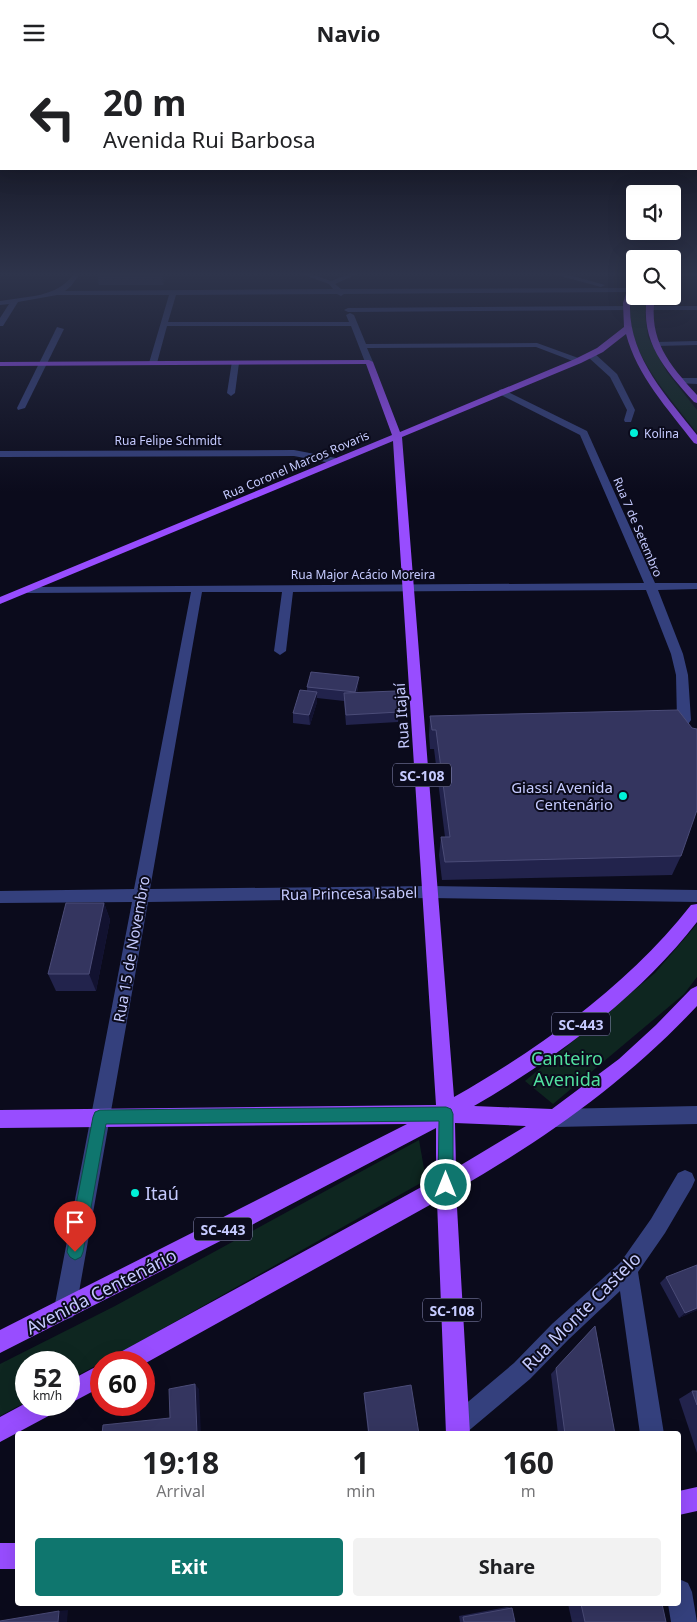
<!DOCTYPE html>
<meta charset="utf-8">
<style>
:root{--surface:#fff;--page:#f2f2f2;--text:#202124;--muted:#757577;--accent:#0f766e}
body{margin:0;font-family:"Noto Sans",sans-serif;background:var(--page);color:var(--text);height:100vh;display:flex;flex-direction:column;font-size:19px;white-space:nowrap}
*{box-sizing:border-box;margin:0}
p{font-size:16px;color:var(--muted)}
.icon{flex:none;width:28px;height:28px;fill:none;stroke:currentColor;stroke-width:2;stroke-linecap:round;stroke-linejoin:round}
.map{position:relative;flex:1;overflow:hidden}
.panel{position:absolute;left:15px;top:1366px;width:666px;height:175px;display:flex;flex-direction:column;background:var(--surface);border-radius:5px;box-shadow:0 5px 20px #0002}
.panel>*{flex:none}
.banner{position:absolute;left:0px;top:0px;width:698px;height:105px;box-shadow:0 5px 20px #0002;background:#fff;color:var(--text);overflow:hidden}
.buttons{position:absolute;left:626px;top:120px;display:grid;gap:10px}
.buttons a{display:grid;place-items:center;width:55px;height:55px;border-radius:5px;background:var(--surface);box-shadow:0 5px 20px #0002;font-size:25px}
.speed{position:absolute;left:15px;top:1286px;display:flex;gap:10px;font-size:25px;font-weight:700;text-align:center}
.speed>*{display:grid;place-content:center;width:65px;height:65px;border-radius:50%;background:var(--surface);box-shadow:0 5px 20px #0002;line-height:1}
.speed small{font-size:12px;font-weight:400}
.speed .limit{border:8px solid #d22;background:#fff;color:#111}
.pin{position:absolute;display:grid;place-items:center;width:42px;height:42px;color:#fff;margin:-51px -21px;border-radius:50% 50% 50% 0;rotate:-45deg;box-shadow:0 0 5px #0007}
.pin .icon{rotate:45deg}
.me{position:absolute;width:55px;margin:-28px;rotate:0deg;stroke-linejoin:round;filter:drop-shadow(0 0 4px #0008)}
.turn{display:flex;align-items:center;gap:18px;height:105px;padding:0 20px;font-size:22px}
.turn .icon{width:65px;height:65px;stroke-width:2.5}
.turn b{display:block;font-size:35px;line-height:42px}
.eta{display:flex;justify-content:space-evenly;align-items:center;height:85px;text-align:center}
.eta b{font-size:30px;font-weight:700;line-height:35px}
.action{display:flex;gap:10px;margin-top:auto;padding:10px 20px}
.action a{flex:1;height:58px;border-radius:5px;background:var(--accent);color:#fff;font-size:20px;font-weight:700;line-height:58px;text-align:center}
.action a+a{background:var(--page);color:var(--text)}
header{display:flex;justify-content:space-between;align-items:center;height:65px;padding:0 20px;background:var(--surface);font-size:22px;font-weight:700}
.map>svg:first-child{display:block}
.green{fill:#0e2620}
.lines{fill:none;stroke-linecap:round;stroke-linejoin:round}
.minor{fill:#34407d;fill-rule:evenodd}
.major{fill:#984dff;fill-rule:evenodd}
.wall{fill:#22234c}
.shaded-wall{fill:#121230}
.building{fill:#34355f;stroke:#4b4c78}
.route{fill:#0f766e;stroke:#0a4d48}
.poi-dot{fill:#00f1d8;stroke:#0b0b1c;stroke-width:2}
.labels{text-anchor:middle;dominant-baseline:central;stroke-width:4;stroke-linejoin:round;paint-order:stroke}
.far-poi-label{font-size:12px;fill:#c6cbff;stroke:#0b0b1c;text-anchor:start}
.far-street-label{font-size:12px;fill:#c6cbff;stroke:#0b0b1c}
.shield{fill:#0b0b1c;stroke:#8e91bb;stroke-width:1}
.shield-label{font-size:14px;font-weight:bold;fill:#c6cbff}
.street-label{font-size:15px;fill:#c6cbff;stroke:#0b0b1c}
.poi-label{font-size:15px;fill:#c6cbff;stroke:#0b0b1c;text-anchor:end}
.near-park-label{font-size:18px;fill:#51e09f;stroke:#0b0b1c}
.near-poi-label{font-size:18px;fill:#c6cbff;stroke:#0b0b1c;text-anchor:start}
.near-street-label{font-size:18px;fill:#c6cbff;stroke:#0b0b1c}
</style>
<header><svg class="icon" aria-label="menu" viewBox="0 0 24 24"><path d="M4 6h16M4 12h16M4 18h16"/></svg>Navio<svg class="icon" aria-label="search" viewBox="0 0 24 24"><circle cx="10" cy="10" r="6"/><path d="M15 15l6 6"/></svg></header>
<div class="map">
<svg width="697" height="1557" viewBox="0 0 697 1557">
<rect width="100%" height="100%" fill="#0b0b1c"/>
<!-- green -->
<g class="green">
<path d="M 632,226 L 635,226 L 635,231 L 647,231 L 645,249 L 648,272 L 667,307 L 697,345 L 697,368 C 675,339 639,300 632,264 C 629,251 631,239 632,226 Z"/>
<path d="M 697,859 L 697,912 L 684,929 L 553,1039 L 525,1016 L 655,908 Z"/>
<path d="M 419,1075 L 426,1115 L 125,1285 L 69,1315 L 69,1298 L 26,1298 L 26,1337 L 0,1351 L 0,1299 L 115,1241 Z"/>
</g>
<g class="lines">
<!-- minor -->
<g class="minor">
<path d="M 74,209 L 80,209 L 71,221 L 65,226 L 333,224 L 329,219 L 302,209 L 311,209 L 331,216 L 349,209 L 357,209 L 335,219 L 341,224 L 629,223 L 633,225 L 629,227 L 344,229 L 341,231 L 337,229 L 176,230 L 168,257 L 349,257 L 346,250 L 350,248 L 354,250 L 366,279 L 537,278 L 581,294 L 581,298 L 578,298 L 536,282 L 367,283 L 373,297 L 369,299 L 365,297 L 351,261 L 167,261 L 157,298 L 153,300 L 149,298 L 169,230 L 57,230 L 18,237 L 3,261 L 0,261 L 0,253 L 9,239 L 0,240 L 0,236 C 28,231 56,233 74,209 Z"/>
<path d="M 556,209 L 566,209 L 605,220 L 601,222 L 557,210 Z"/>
<rect x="672" y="209" width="25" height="2"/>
<path d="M 629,241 L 629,245 L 626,245 L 348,247 L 344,245 L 348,243 Z"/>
<path d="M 647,241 L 697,241 L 697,245 L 650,245 L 646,243 Z"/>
<path d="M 57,262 L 64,264 L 25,343 L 18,345 L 17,343 Z"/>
<path d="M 697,276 L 697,280 L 656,281 L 652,279 L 656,277 Z"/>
<path d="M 588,288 L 594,288 L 617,309 L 635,345 L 631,357 L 625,357 L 624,355 L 627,345 L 610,312 L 588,292 Z"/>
<path d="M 232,296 L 239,298 L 235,328 L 231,331 L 227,328 Z"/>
<path d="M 681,313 L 697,313 L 697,319 L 678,318 L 678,314 Z"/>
<path d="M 502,324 L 587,366 L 655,518 L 697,518 L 697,524 L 658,525 L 683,589 L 688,610 L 691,655 L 689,658 L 679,658 L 677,655 L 676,610 L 671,589 L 646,525 L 293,527 L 286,586 L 280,590 L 274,586 L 282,527 L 202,527 L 150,824 L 430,821 L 697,825 L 697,837 L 430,833 L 148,837 L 76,1244 L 73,1252 L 65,1255 L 57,1252 L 54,1244 L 132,837 L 0,838 L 0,826 L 134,824 L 191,527 L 28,528 L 22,525 L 28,522 L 644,518 L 580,370 L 499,329 L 499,325 Z"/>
<path d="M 294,385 L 336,393 L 341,396 L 336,399 L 294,391 L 0,392 L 0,386 Z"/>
<path d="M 697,1041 L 697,1059 L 555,1062 L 548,1059 L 546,1053 L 548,1047 L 555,1044 Z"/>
<path d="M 685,1105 L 692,1108 L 695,1115 L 692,1122 L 665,1168 L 638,1207 L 664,1369 L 640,1369 L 620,1226 L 568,1275 L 530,1314 L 466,1368 L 450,1368 L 446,1360 L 450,1352 L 514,1298 L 552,1259 L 620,1198 L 651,1154 L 678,1108 Z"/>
<path d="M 679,1514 L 688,1518 L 692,1527 L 697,1557 L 671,1557 L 668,1539 L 679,1539 Z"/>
</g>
<!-- major -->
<g class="major">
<path d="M 632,209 L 635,209 C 635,220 630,231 630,243 C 630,293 668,333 697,370 L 697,379 L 694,378 C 668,344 637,311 626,269 L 603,287 L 581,298 L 402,372 L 454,1032 C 542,982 628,920 691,840 L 697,839 L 697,857 C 640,931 555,994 474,1041 L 552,1044 L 619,994 L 656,960 L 691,924 L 697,921 L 697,941 C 627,1016 545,1074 456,1125 L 470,1369 L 446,1369 L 437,1136 L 144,1299 L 112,1298 L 115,1290 L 436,1114 L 436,1063 L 246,1163 L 0,1288 L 0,1265 L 407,1059 L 0,1063 L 0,1045 L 436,1040 L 393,376 L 0,539 L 0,532 L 392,370 L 366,299 L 0,301 L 0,297 L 369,295 L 373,297 L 400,367 L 575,294 L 597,283 L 624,262 L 623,238 ZM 455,1058 L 526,1061 L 456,1103 Z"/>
<path d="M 647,231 L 655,231 C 648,275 669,299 697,330 L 697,338 L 694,337 C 665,304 640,278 647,231 Z"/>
<path d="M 101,1299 L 101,1322 L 69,1339 L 69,1316 Z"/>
<path d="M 26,1338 L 26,1340 L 58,1340 L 54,1348 L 0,1377 L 0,1352 Z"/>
<path d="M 697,1422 L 697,1446 L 679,1450 L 679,1426 Z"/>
<rect x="0" y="1478" width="18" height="26"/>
</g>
</g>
<!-- wall -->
<g class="wall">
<path d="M 97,209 L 167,209 L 163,220 L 99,220 Z"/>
<path d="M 307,622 L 358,622 L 357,628 L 399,647 L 398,657 L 346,660 L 344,636 L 317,633 L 317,637 L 310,660 L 293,658 L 293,648 L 307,626 Z"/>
<path d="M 430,651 L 681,791 L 672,810 L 442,815 L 439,790 L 441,772 L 445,772 L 434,684 L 430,684 L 429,670 Z"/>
<path d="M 104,838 L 110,855 L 96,926 L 56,926 L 48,909 Z"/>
<path d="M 666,1212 L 697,1245 L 679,1253 L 660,1218 Z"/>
<path d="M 595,1261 L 615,1369 L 558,1369 L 551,1309 Z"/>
<path d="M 692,1326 L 697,1326 L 697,1388 L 679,1334 Z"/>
<path d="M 364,1328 L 419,1369 L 368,1369 L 364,1332 Z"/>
<path d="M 568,1539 L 662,1539 L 666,1557 L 572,1557 Z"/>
<path d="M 507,1542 L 512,1543 L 515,1557 L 460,1557 L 459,1551 Z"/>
</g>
<!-- shaded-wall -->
<g class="shaded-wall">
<path d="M 162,209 L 167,209 L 163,220 Z"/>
<path d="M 359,612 L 358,622 L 355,637 L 355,627 Z"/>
<path d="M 317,627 L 317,637 L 310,660 L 309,650 Z"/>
<path d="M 104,838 L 110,855 L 96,926 L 89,909 Z"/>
<path d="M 697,1243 L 697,1245 L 679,1253 L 685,1248 Z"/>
<path d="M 195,1319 L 199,1324 L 201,1369 L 197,1369 Z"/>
<path d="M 68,1545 L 67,1557 L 58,1557 L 59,1546 Z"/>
</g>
<!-- building -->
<g class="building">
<path d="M 311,607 L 359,612 L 355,627 L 307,622 Z"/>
<path d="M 300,625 L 317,627 L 309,650 L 293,648 Z"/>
<path d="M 396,626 L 399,647 L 346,650 L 344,628 Z"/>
<path d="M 678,645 L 692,663 L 697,664 L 697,745 L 681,791 L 445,797 L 441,772 L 450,772 L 436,665 L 432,665 L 430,651 Z"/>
<path d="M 66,838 L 104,838 L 89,909 L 48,909 Z"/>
<path d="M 697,1200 L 697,1243 L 685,1248 L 666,1212 Z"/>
<path d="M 595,1261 L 615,1369 L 565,1369 L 556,1303 Z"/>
<path d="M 195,1319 L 197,1369 L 102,1369 L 103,1360 L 170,1353 L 169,1324 Z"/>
<path d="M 411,1320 L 419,1369 L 369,1369 L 364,1328 Z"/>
<path d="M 692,1326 L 697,1326 L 697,1340 Z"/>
<path d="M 581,1539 L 662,1539 L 666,1557 L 585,1557 Z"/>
<path d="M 512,1543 L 515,1557 L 464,1557 L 463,1552 Z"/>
<path d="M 59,1546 L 58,1557 L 0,1557 L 0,1556 Z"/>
</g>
<!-- sky -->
<linearGradient id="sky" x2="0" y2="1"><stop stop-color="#06060f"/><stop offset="0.49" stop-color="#2e344b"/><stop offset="1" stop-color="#2e344b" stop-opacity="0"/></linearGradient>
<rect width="697" height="427" fill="url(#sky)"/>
<!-- route -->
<path class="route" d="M 446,1042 L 451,1044 L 453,1049 L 453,1120 L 451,1126 L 446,1128 L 440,1126 L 438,1120 L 439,1056 L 106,1059 L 83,1187 L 81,1192 L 75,1195 L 70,1192 L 67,1187 L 93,1052 L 95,1047 L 100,1045 Z"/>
<!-- markers -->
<g class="poi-dot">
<circle cx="634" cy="368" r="5"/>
<circle cx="623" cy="731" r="5"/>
<circle cx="135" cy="1128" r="5"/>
</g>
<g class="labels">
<!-- far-poi labels -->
<g class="far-poi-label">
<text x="644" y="368">Kolina</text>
</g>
<!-- far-street labels -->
<g class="far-street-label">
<text x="168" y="375">Rua Felipe Schmidt</text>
<text transform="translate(296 400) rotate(-23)">Rua Coronel Marcos Rovaris</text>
<text transform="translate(638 462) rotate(67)">Rua 7 de Setembro</text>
<text x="363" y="509">Rua Major Acácio Moreira</text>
</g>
<!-- shield labels -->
<g class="shield">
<rect x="393" y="698.5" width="58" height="23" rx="4"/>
<rect x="552" y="947.5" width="58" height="23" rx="4"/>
<rect x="194" y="1152.5" width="58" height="23" rx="4"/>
<rect x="423" y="1233.5" width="58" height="23" rx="4"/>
</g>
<g class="shield-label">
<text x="422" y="710">SC-108</text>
<text x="581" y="959">SC-443</text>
<text x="223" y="1164">SC-443</text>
<text x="452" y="1245">SC-108</text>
</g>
<!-- street labels -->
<g class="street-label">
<text transform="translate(401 651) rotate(-94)">Rua Itajaí</text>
<text transform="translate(349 828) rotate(-1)">Rua Princesa Isabel</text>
<text transform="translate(131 884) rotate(-80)">Rua 15 de Novembro</text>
</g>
<!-- poi labels -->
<g class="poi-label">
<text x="613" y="722">Giassi Avenida<tspan x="613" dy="17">Centenário</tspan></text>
</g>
<!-- near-park labels -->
<g class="near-park-label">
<text x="567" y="993">Canteiro<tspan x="567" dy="21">Avenida</tspan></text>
</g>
<!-- near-poi labels -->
<g class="near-poi-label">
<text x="145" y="1128">Itaú</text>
</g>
<!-- near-street labels -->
<g class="near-street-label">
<text transform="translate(101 1226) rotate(-27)">Avenida Centenário</text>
<text transform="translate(581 1246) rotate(-45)">Rua Monte Castelo</text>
</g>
</g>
</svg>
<div class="buttons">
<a><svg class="icon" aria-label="sound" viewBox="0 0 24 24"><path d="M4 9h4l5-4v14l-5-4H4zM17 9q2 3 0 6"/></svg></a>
<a><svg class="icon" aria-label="search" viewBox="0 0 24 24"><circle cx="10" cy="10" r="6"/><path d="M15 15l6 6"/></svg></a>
</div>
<div class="speed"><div>52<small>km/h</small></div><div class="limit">60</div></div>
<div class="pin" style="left:75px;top:1187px;background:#d93025"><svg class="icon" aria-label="arrive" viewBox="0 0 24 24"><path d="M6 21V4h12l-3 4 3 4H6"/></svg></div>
<svg class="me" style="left:446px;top:1120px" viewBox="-20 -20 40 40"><circle r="17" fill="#0f766e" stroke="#fff" stroke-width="3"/><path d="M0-11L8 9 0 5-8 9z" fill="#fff"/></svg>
<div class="banner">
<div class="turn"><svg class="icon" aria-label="left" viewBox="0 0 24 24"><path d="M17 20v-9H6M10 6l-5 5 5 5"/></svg><div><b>20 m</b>Avenida Rui Barbosa</div></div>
</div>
<section class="panel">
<div class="eta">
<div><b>19:18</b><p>Arrival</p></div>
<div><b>1</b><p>min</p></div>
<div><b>160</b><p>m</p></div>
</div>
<div class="action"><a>Exit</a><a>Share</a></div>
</section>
</div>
